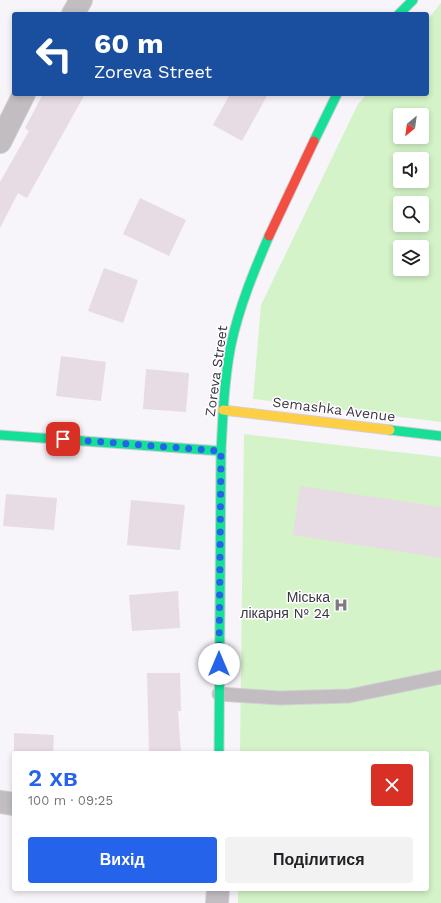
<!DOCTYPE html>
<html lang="uk">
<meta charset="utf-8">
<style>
:root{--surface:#fff;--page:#f2f2f2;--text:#202124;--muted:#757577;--accent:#2563eb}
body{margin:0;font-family:"Work Sans",sans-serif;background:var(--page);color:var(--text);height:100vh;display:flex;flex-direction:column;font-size:15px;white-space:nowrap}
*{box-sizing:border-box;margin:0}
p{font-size:13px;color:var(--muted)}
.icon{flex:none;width:22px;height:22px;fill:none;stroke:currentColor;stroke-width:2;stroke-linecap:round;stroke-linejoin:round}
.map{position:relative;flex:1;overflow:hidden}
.panel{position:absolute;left:12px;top:751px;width:417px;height:140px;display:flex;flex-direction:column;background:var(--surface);border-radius:4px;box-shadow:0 2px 6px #0003}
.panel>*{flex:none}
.top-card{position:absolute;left:12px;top:12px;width:417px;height:84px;border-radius:4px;box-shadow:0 2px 6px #0003;background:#1a4fa0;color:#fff;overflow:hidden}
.needle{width:26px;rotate:209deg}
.buttons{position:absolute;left:393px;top:108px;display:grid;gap:8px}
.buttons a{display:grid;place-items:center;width:36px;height:36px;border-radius:4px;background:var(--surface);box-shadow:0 2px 6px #0003;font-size:20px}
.pin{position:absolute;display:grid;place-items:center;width:34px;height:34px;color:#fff;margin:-17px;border-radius:8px;box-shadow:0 2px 6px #0006}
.me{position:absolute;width:44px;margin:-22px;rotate:0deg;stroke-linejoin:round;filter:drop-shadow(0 0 3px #0008)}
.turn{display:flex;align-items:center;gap:14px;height:84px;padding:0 16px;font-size:18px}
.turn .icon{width:52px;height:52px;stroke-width:2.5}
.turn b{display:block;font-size:28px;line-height:34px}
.round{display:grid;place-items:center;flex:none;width:42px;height:42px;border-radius:4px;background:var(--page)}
.headline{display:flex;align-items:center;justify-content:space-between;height:68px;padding:0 16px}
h1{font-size:24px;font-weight:600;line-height:30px;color:var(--accent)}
.button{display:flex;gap:8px;margin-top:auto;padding:8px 16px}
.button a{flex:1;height:46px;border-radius:4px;background:var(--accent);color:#fff;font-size:16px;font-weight:600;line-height:46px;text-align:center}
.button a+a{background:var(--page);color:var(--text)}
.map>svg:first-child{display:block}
.green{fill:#d4f3c8;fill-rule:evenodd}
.building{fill:#e8dce4}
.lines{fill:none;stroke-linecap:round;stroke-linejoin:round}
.lane-casing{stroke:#d2cfd5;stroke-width:15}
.street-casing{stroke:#d2cfd5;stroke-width:24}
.fast-casing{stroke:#d2cfd5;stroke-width:11}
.slow-casing{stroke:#d2cfd5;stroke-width:11}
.jam-casing{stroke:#d2cfd5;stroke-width:11}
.lane{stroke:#c1bdc1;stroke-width:13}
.street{stroke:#c1bdc1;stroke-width:22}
.fast{stroke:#16e098;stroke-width:9}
.slow{stroke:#ffcf43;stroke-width:9}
.jam{stroke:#f24e42;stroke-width:9}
.route{stroke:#2563eb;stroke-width:7;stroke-dasharray:0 12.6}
.labels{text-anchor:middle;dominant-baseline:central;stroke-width:3;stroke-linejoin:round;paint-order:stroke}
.street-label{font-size:14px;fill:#3c3543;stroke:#fff}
.poi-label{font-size:14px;fill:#3c3543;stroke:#fff;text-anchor:end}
</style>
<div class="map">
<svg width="441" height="903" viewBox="0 0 441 903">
<rect width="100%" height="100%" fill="#f7f4fa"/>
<!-- green -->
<g class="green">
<path d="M 441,3 L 441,422 L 253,399 L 261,305 L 358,104 L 367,94 L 427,94 L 427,20 ZM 400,115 L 422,115 L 422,137 L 400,137 ZM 400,159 L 422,159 L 422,181 L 400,181 ZM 400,203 L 422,203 L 422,225 L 400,225 ZM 400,247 L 422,247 L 422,269 L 400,269 Z"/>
<path d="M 244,434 L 441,457 L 441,903 L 238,903 L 238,889 L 427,889 L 427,753 L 240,753 Z"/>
</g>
<!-- building -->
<g class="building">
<path d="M 43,94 L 85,94 L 27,198 L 18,193 L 0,228 L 0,182 L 29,131 L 25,128 Z"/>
<path d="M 230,94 L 268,94 L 242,141 L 213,125 Z"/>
<path d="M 140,198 L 186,220 L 169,256 L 123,234 Z"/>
<path d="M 104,268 L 138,280 L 123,323 L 88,311 Z"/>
<path d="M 61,356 L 106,362 L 101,401 L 56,396 Z"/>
<path d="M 146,369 L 189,373 L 186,412 L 143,409 Z"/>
<path d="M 300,486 L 441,507 L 441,558 L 293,535 Z"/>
<path d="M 6,494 L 57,498 L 54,530 L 3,526 Z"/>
<path d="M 131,500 L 185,505 L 180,550 L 127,545 Z"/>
<path d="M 178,591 L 180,628 L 132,631 L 129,595 Z"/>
<path d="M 147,673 L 180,673 L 181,711 L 178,711 L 181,753 L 149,753 Z"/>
<path d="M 14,733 L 54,735 L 53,753 L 14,753 Z"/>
</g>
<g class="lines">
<!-- lane casing -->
<g class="lane-casing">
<path id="lane" d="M 219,694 L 279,698 L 349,696 L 441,677"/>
</g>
<!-- street casing -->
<g class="street-casing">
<g id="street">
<path d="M 73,14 L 81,0"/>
<path d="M 0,142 L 24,94"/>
<path d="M 0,802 L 14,804"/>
<path d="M 217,903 L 218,889"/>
</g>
</g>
<!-- fast casing -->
<g class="fast-casing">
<g id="fast">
<path d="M 399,14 L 413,0"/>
<path d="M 314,141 L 337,94"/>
<path d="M 390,430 L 441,436"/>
<path d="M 0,435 L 221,451 C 223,416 224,380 231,345 C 239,307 254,271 269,236"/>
<path d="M 219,753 L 221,451"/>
</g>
</g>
<!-- slow casing -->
<g class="slow-casing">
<path id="slow" d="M 223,410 L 390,430"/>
</g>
<!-- jam casing -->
<g class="jam-casing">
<path id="jam" d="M 269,236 L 314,141"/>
</g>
<!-- lane -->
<use href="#lane" class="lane"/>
<!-- street -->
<use href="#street" class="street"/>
<!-- fast -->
<use href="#fast" class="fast"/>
<!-- slow -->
<use href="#slow" class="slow"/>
<!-- jam -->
<use href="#jam" class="jam"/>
</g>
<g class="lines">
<!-- route -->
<path class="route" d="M 63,439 L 221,451 L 219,664"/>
</g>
<!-- icons -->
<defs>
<g id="hospital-bare" transform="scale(1.08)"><path d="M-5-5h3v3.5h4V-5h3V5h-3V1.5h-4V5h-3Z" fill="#7d7883" stroke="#fff" stroke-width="2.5" paint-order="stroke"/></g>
</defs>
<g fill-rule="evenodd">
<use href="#hospital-bare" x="341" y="605"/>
</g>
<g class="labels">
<!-- street labels -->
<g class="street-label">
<text transform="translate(216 371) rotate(-82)">Zoreva Street</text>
<text transform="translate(334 409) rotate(7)">Semashka Avenue</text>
</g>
<!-- poi labels -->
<g class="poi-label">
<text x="330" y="597">Міська<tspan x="330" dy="16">лікарня № 24</tspan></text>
</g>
</g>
</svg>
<div class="buttons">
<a><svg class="needle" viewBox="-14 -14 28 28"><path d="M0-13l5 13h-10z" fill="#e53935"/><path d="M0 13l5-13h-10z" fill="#757577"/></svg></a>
<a><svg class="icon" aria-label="sound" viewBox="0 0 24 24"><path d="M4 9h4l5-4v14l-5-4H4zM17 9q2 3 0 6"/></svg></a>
<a><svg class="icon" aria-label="search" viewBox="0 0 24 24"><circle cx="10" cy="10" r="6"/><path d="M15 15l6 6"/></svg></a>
<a><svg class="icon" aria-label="layers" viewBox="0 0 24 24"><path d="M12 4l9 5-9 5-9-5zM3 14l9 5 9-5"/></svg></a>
</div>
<div class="pin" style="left:63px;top:439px;background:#d93025"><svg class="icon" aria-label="arrive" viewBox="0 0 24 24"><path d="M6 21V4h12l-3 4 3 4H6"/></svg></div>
<svg class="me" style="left:219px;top:664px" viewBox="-20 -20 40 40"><circle r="19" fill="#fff"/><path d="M0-13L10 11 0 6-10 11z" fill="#2563eb"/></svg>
<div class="top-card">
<div class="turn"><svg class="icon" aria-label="left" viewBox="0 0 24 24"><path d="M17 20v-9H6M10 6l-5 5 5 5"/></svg><div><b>60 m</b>Zoreva Street</div></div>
</div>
<section class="panel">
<div class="headline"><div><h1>2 хв</h1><p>100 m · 09:25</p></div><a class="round" style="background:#d93025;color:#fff"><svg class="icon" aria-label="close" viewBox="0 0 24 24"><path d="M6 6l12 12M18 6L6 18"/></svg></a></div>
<div class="button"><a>Вихід</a><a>Поділитися</a></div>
</section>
</div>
